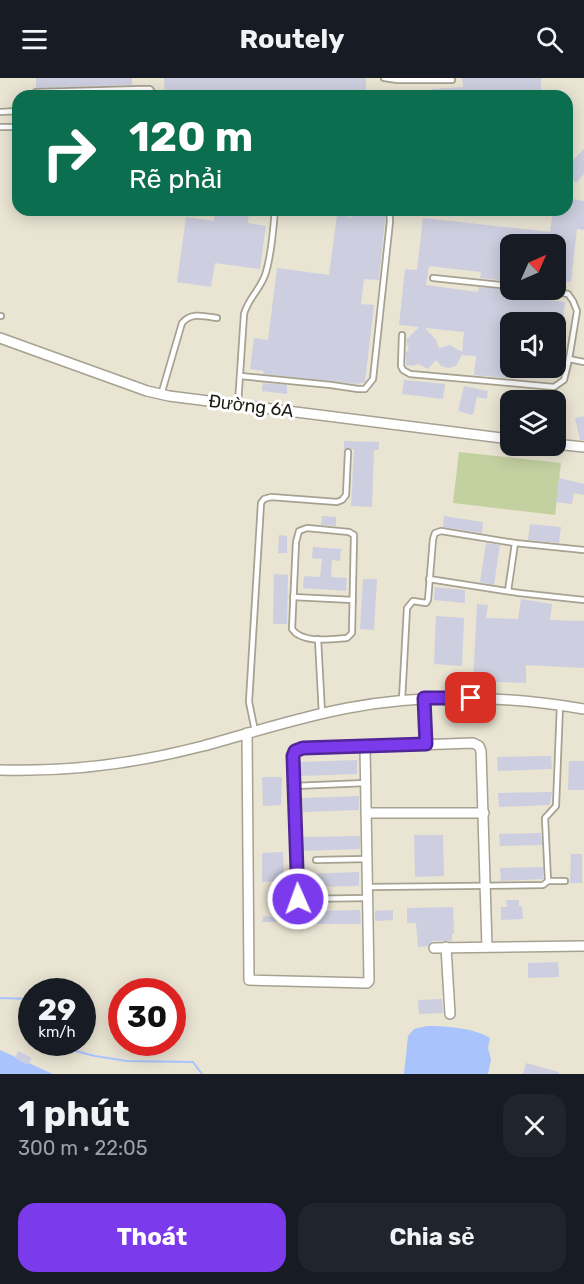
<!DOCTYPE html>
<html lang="vi">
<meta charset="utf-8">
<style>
:root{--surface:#171b24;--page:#20242c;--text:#f1f3f6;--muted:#9ea1a6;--accent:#7c3aed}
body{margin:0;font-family:Rubik,sans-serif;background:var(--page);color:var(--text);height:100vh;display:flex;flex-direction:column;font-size:22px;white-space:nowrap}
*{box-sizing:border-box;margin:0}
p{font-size:20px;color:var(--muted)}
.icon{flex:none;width:33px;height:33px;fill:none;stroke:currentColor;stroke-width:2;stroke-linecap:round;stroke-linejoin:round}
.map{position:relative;height:996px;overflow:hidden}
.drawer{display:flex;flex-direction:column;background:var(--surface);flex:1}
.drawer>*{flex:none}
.top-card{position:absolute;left:12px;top:12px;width:561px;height:126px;border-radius:18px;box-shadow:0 3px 15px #0003;background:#0b6e4f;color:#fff;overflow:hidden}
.needle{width:39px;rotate:45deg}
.fabs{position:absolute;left:500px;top:156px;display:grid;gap:12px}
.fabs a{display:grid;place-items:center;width:66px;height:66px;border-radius:12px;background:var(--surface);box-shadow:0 3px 15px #0003;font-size:30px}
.speed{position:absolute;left:18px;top:900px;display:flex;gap:12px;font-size:30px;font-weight:700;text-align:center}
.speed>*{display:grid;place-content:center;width:78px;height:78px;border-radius:50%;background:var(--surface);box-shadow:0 3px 15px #0003;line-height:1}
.speed small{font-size:15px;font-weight:400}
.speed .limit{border:9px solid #d22;background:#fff;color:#111}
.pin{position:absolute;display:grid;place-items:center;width:51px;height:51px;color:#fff;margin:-26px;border-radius:12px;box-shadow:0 3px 9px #0006}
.me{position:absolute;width:66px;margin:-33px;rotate:358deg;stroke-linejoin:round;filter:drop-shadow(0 0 4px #0008)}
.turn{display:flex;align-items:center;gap:21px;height:126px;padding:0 18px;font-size:27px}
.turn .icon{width:78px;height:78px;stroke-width:2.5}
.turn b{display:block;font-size:42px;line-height:51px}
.round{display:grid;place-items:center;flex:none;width:63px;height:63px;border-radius:18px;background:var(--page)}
.head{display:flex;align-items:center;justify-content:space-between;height:102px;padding:0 18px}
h1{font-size:36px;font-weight:700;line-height:45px}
.action{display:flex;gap:12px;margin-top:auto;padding:12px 18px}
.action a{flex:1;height:69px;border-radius:18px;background:var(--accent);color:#fff;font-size:24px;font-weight:700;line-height:69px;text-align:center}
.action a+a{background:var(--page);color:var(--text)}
header{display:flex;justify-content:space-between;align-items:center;height:78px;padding:0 18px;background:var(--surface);font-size:27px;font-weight:700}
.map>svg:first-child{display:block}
.green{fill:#c3d1a1}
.water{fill:#a9c4fd}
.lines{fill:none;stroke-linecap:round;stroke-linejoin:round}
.stream{stroke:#a9c4fd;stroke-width:2}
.building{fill:#cdcfe0;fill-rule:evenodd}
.service-casing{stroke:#a6a191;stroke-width:8}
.minor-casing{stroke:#a6a191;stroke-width:12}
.service{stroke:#fff;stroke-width:4.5}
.minor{stroke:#fff;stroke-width:9}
.route-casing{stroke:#51269a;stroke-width:15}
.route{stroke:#7c3aed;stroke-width:10}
.labels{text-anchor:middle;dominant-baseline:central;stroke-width:6;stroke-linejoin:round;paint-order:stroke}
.street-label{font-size:18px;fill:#1d1b15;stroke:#fff}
</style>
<header><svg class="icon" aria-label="menu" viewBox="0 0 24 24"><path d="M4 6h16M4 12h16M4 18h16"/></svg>Routely<svg class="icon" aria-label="search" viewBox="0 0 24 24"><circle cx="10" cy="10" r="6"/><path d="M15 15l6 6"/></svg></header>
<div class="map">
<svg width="584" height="996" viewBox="0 0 584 996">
<rect width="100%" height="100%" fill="#eae4d3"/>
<!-- green -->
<path class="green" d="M 459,374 L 561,385 L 555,437 L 453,425 Z"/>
<!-- water -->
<g class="water">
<path d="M 427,948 C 445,948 475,950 490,960 L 488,970 L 491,981 L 488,996 L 404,996 L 408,958 L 414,951 Z"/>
<path d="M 0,972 L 53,996 L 0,996 Z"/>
</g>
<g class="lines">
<!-- stream -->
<g class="stream">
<path d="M 0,920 L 32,921"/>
<path d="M 63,964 L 64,970 L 95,978 L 127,983 L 193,984 L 202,996"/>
</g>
</g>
<!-- building -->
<g class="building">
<path d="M 36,0 L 132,0 L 132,7 L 36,10 Z"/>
<path d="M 164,0 L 366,0 L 366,18 L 165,18 Z"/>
<path d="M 462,0 L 541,0 L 541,18 L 432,18 L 432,11 L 463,9 Z"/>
<path d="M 584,71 L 584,96 L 576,105 L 567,96 L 567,88 Z"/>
<path d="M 567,120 L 584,123 L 584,152 L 577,151 L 571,204 L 555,202 L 555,166 L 510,166 L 510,203 L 480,200 L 481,194 L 429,188 L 426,207 L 478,214 L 479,209 L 513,212 L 512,218 L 565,224 L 560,273 L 555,273 L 555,244 L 510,244 L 510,281 L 507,300 L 474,297 L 476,278 L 462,277 L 456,288 L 449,290 L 441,288 L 436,282 L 428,291 L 418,286 L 412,288 L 406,287 L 406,274 L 409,272 L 406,262 L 419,249 L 399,247 L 405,191 L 417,192 L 423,140 L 550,154 L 553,132 L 567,132 ZM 425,250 L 464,254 L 462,274 L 450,267 L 439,270 L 436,262 Z"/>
<path d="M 215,132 L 249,132 L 248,145 L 266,148 L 260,191 L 215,185 L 211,209 L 177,204 L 186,139 L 214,143 Z"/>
<path d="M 353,132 L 385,136 L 385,143 L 379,202 L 364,201 L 361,226 L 374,227 L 365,304 L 358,306 L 263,296 L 264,293 L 250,291 L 254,260 L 268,262 L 277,190 L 329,197 L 337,137 L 352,139 Z"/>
<path d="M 404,302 L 445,306 L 443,321 L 402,316 Z"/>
<path d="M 263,305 L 287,307 L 287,316 L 262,313 Z"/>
<path d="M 464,308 L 488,313 L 487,321 L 477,319 L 473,337 L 458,333 Z"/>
<path d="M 526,314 L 544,316 L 543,322 L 525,322 Z"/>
<path d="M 555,326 L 565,327 L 563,343 L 555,342 Z"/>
<path d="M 584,338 L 584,362 L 580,362 L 575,340 Z"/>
<path d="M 344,363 L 379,364 L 379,372 L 374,372 L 372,429 L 351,428 L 354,371 L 344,371 Z"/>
<path d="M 559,400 L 584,406 L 584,417 L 574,415 L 572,426 L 556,424 Z"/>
<path d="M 322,438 L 336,439 L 336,448 L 321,447 Z"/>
<path d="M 444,438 L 483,444 L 482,455 L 443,449 Z"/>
<path d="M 530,446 L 561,449 L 559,465 L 528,462 Z"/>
<path d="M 279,457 L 287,458 L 287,475 L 278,475 Z"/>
<path d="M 486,465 L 500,467 L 494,507 L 480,504 Z"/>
<path d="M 313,469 L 341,471 L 340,483 L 332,482 L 331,499 L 347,500 L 346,513 L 303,510 L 304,498 L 320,499 L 322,481 L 312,480 Z"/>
<path d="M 274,496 L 288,497 L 287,546 L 273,546 Z"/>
<path d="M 363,501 L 377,501 L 374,552 L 360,551 Z"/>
<path d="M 435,509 L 465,512 L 465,525 L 434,522 Z"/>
<path d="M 521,521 L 552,526 L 550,542 L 584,543 L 584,590 L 526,587 L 526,605 L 473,603 L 477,526 L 488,527 L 486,540 L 518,541 Z"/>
<path d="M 436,538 L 464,540 L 462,588 L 434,586 Z"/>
<path d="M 551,678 L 552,691 L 498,693 L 497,679 Z"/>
<path d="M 357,682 L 357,696 L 301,698 L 300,684 Z"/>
<path d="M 569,683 L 584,683 L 584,712 L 568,712 Z"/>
<path d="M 262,699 L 282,699 L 281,727 L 263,728 Z"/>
<path d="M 552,714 L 550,727 L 499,729 L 498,715 Z"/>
<path d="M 359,718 L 359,732 L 303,734 L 302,720 Z"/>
<path d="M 541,755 L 542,767 L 500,768 L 499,756 Z"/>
<path d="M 414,757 L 443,757 L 444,798 L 415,799 Z"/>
<path d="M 360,758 L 360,771 L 303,773 L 303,759 Z"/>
<path d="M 283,774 L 284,803 L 262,804 L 262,775 Z"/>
<path d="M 571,776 L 582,776 L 582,805 L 570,805 Z"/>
<path d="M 543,789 L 543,801 L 501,803 L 500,790 Z"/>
<path d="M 359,794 L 359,808 L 305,809 L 304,796 Z"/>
<path d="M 506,822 L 519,822 L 519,828 L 522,828 L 523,841 L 501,842 L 501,829 L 507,829 Z"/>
<path d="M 453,829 L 454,856 L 452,856 L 452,863 L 433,863 L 428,868 L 418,869 L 416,845 L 407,845 L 407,830 Z"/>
<path d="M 360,832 L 361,846 L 308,846 L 308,833 Z"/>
<path d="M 393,832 L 393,842 L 375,843 L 375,833 Z"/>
<path d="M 285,836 L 285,840 L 291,840 L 291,844 L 262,844 L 263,838 L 273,839 L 273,837 Z"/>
<path d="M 558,884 L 559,899 L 528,900 L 528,885 Z"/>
<path d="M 442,921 L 443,935 L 419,936 L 418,922 Z"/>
<path d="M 18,973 L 32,980 L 28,987 L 15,980 Z"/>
<path d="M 526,985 L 559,994 L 559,996 L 523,996 Z"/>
</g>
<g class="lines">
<!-- service casing -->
<g class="service-casing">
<g id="service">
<path d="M 384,0 L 398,2 L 452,2"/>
<path d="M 36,18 L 36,14 L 142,11 L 150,11 L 155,18"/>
<path d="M 0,34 L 18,33"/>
<path d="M 0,49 L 18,49"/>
<path d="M 433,200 L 510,208"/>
<path d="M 545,212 L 568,216 L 573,223 L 577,233 L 569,281 L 584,284"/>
<path d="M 0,238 L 1,238"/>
<path d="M 402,257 L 401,288 L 403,292 L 410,296 L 554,309 L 564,302 L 569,281"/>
<path d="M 240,298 L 331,307 L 358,311 L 365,311 L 373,301 L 390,143 L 389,132"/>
<path d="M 161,317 L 182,245 C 191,234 204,238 217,240"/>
<path d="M 238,326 L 244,236 C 248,220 262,210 266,194 C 272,174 273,152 275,132"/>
<path d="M 307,450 L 349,454 L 354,457 L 352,555 L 347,560 C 332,561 302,566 292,551 L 296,464 L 299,453 Z"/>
<path d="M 429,501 L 519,515 L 584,522"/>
<path d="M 508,513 L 515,465"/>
<path d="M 293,519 L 353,522"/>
<path d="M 318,561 L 322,636"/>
<path d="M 402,622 L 407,530 L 413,523 L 426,525 L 428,522 L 433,461 L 435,455 L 441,453 L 515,465 L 584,472"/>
<path d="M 255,653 L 249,624 L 261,425 L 264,421 L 271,419 L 337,424 L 342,422 L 346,417 L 348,374"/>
<path d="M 294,708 L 366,705"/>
<path d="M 316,782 L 368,781"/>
<path d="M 548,803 L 565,803"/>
<path d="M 369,809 L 543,807 L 548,803 L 545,740 L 556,728 L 560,627"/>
<path d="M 298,821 L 367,820"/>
</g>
</g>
<!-- minor casing -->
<g class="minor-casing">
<g id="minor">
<path d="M 0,260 L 147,313 L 169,318 L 510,361"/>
<path d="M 555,366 L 584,369"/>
<path d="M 424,620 L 426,666"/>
<path d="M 247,655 L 249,902 L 367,905 L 369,903 L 365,668"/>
<path d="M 0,692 C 67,694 138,685 203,668 C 251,655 299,639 348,630 C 427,615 506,618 584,631"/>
<path d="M 367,735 L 484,735"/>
<path d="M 299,840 L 293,678 L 295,673 L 303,671 L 473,665 L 479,668 L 481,673 L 487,869"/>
<path d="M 446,869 L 450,936"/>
<path d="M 434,870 L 584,868"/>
</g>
</g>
<!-- service -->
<use href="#service" class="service"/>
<!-- minor -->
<use href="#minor" class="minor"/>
</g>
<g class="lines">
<!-- route casing -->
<g class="route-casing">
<path id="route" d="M 298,821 L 293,678 L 295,673 L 303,670 L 426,666 L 424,620 L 471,620"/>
</g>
<!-- route -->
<use href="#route" class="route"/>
</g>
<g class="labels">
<!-- street labels -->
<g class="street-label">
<text transform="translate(251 328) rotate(7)">Đường 6A</text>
</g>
</g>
</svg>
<div class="fabs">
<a><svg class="needle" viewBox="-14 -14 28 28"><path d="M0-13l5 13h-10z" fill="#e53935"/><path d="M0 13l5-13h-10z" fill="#9ea1a6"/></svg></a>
<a><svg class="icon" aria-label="sound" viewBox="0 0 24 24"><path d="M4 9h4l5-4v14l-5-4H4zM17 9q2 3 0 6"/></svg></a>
<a><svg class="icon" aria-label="layers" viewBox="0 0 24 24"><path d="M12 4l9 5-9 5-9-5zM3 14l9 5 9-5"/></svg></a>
</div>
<div class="speed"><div>29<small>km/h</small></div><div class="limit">30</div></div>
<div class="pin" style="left:471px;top:620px;background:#d93025"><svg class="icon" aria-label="arrive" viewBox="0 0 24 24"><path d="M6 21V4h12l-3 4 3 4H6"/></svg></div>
<svg class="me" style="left:298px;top:821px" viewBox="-20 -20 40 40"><circle r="17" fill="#7c3aed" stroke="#fff" stroke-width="3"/><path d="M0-11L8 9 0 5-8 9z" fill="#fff"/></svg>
<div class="top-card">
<div class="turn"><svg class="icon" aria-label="right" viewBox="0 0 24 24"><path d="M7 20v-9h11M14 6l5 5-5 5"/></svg><div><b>120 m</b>Rẽ phải</div></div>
</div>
</div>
<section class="drawer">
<div class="head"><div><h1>1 phút</h1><p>300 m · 22:05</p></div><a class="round"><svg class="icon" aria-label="close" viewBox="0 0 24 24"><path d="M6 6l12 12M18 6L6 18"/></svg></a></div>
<div class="action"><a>Thoát</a><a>Chia sẻ</a></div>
</section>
